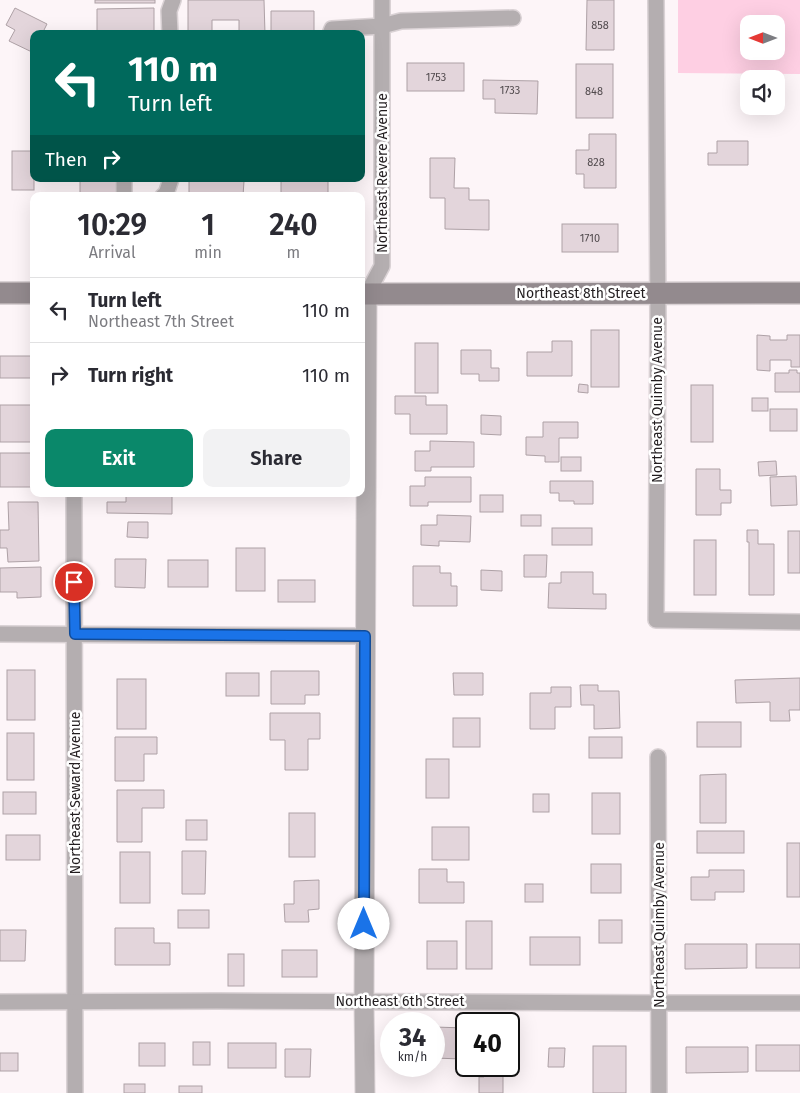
<!DOCTYPE html>
<style>
:root{--surface:#fff;--page:#f2f2f3;--text:#2b2b33;--muted:#7c7c81;--line:#e1e1e2;--accent:#0a886a}
body{margin:0;font-family:"Fira Sans",sans-serif;background:var(--page);color:var(--text);height:100vh;display:flex;flex-direction:column;font-size:19px;white-space:nowrap}
*{box-sizing:border-box;margin:0}
p{font-size:16px;color:var(--muted)}
.icon{flex:none;width:28px;height:28px;fill:none;stroke:currentColor;stroke-width:2;stroke-linecap:round;stroke-linejoin:round}
.map{position:relative;flex:1;overflow:hidden}
.drawer{position:absolute;left:30px;top:192px;width:335px;height:305px;display:flex;flex-direction:column;background:var(--surface);border-radius:10px;box-shadow:0 5px 20px #0002}
.drawer>*{flex:none}
.guide{position:absolute;left:30px;top:30px;width:335px;height:152px;border-radius:10px;box-shadow:0 5px 20px #0002;background:#00695c;color:#fff;overflow:hidden}
.needle{width:32px;rotate:270deg}
.tools{position:absolute;left:740px;top:15px;display:grid;gap:10px}
.tools a{display:grid;place-items:center;width:45px;height:45px;border-radius:10px;background:var(--surface);box-shadow:0 5px 20px #0002;font-size:25px}
.speed{position:absolute;left:380px;top:1012px;display:flex;gap:10px;font-size:25px;font-weight:700;text-align:center}
.speed>*{display:grid;place-content:center;width:65px;height:65px;border-radius:50%;background:var(--surface);box-shadow:0 5px 20px #0002;line-height:1}
.speed small{font-size:12px;font-weight:400}
.speed .limit{border:2px solid #111;border-radius:8px;background:#fff;color:#111}
.pin{position:absolute;display:grid;place-items:center;width:42px;height:42px;color:#fff;margin:-21px;border:2px solid #fff;border-radius:50%;box-shadow:0 1px 5px #0007}
.me{position:absolute;width:55px;margin:-28px;rotate:0deg;stroke-linejoin:round;filter:drop-shadow(0 0 4px #0008)}
.turn{display:flex;align-items:center;gap:18px;height:105px;padding:0 15px;font-size:22px}
.turn .icon{width:65px;height:65px;stroke-width:2.5}
.turn b{display:block;font-size:35px;line-height:42px}
.then{display:flex;align-items:center;height:48px;padding:0 15px;background:#0003;gap:10px;font-size:19px}
.eta{display:flex;justify-content:space-evenly;align-items:center;height:85px;text-align:center}
.eta b{font-size:30px;font-weight:600;line-height:35px}
.button{display:flex;gap:10px;margin-top:auto;padding:10px 15px}
.button a{flex:1;height:58px;border-radius:10px;background:var(--accent);color:#fff;font-size:20px;font-weight:600;line-height:58px;text-align:center}
.button a+a{background:var(--page);color:var(--text)}
ul{padding:0;list-style:none}
li{display:flex;align-items:center;gap:15px;height:65px;padding:0 15px;border-top:1px solid var(--line)}
li div{flex:1}
li b{display:block;font-size:19px}
li em{font-style:normal}
.map>svg:first-child{display:block}
.green{fill:#fecfe3;fill-rule:evenodd}
.building{fill:#e3d5db;stroke:#aea1a6}
.lines{fill:none;stroke-linecap:round;stroke-linejoin:round}
.minor-casing{stroke:#dad2d5;stroke-width:18}
.tertiary-casing{stroke:#dad2d5;stroke-width:21}
.secondary-casing{stroke:#dad2d5;stroke-width:24}
.minor{stroke:#b4aeb0;stroke-width:15}
.tertiary{stroke:#b4aeb0;stroke-width:19}
.secondary{stroke:#938a8e;stroke-width:21}
.route-casing{stroke:#114b97;stroke-width:12}
.route{stroke:#1a73e8;stroke-width:9}
.labels{text-anchor:middle;dominant-baseline:central;stroke-width:5;stroke-linejoin:round;paint-order:stroke}
.number-label{font-size:11px;fill:#524b4e}
.street-label{font-size:14px;fill:#221d1f;stroke:#fff}
</style>
<div class="map">
<svg width="800" height="1093" viewBox="0 0 800 1093">
<rect width="100%" height="100%" fill="#fdf5f8"/>
<!-- green -->
<path class="green" d="M 678,0 L 800,0 L 800,74 L 678,73 ZM 749,24 L 776,24 L 776,51 L 749,51 Z"/>
<!-- building -->
<g class="building">
<rect x="95" y="0" width="60" height="3"/>
<path d="M 188,0 L 264,0 L 265,34 L 239,34 L 239,20 L 212,20 L 212,34 L 219,34 L 188,34 Z"/>
<path d="M 587,0 L 614,0 L 614,50 L 586,50 Z"/>
<path d="M 15,8 L 47,24 L 42,34 L 34,34 L 34,53 L 9,41 L 15,30 L 6,25 Z"/>
<path d="M 154,8 L 154,34 L 97,34 L 97,9 Z"/>
<path d="M 271,11 L 314,11 L 314,31 L 299,31 L 299,34 L 271,34 Z"/>
<rect x="407" y="63" width="57" height="28"/>
<rect x="576" y="64" width="37" height="54"/>
<path d="M 483,80 L 538,81 L 537,114 L 495,113 L 495,99 L 483,99 Z"/>
<path d="M 589,134 L 616,134 L 616,188 L 584,188 L 584,174 L 576,174 L 576,150 L 589,150 Z"/>
<path d="M 717,141 L 748,141 L 748,165 L 708,165 L 708,153 L 717,153 Z"/>
<rect x="12" y="151" width="22" height="39"/>
<path d="M 430,158 L 455,158 L 454,188 L 469,188 L 469,200 L 489,200 L 489,230 L 445,229 L 445,198 L 430,198 Z"/>
<path d="M 80,179 L 116,179 L 117,196 L 80,196 Z"/>
<rect x="281" y="179" width="47" height="17"/>
<path d="M 189,181 L 244,181 L 243,196 L 189,196 Z"/>
<rect x="562" y="224" width="56" height="28"/>
<rect x="591" y="330" width="28" height="57"/>
<path d="M 757,335 L 770,336 L 770,340 L 787,340 L 787,335 L 800,335 L 800,367 L 791,367 L 791,360 L 770,360 L 770,371 L 757,370 Z"/>
<path d="M 552,341 L 572,341 L 572,376 L 527,376 L 527,352 L 552,352 Z"/>
<rect x="415" y="343" width="23" height="50"/>
<path d="M 461,350 L 491,350 L 491,368 L 499,368 L 499,381 L 479,381 L 479,374 L 461,374 Z"/>
<rect x="0" y="356" width="33" height="22"/>
<path d="M 789,370 L 797,370 L 797,373 L 800,373 L 800,392 L 775,392 L 775,373 L 789,373 Z"/>
<path d="M 579,384 L 588,385 L 588,393 L 578,392 Z"/>
<rect x="691" y="385" width="22" height="57"/>
<path d="M 395,396 L 426,396 L 426,405 L 447,405 L 447,434 L 410,434 L 410,414 L 395,414 Z"/>
<rect x="752" y="398" width="16" height="13"/>
<path d="M 0,405 L 34,405 L 34,422 L 32,422 L 32,442 L 0,442 Z"/>
<rect x="770" y="409" width="27" height="22"/>
<path d="M 481,415 L 501,416 L 501,435 L 481,434 Z"/>
<path d="M 543,422 L 578,422 L 578,438 L 559,438 L 559,462 L 545,462 L 545,456 L 526,455 L 526,437 L 543,437 Z"/>
<path d="M 430,441 L 474,442 L 474,467 L 431,467 L 431,471 L 415,471 L 415,451 L 430,451 Z"/>
<rect x="0" y="453" width="33" height="34"/>
<rect x="561" y="457" width="20" height="14"/>
<path d="M 776,461 L 777,475 L 759,476 L 758,462 Z"/>
<path d="M 696,469 L 720,469 L 720,490 L 731,490 L 731,503 L 721,503 L 721,515 L 696,515 Z"/>
<path d="M 796,476 L 797,505 L 771,506 L 770,477 Z"/>
<path d="M 425,477 L 471,477 L 471,502 L 428,502 L 428,506 L 410,506 L 410,486 L 425,486 Z"/>
<path d="M 550,481 L 593,481 L 593,504 L 574,504 L 574,501 L 559,501 L 559,493 L 550,493 Z"/>
<path d="M 126,494 L 172,494 L 172,514 L 107,513 L 107,502 L 126,502 Z"/>
<rect x="480" y="495" width="23" height="17"/>
<path d="M 8,502 L 38,502 L 39,561 L 8,562 L 7,548 L 0,548 L 0,530 L 9,530 Z"/>
<path d="M 437,515 L 471,516 L 470,542 L 439,541 L 439,546 L 421,545 L 421,525 L 437,525 Z"/>
<rect x="521" y="515" width="20" height="11"/>
<path d="M 128,522 L 148,522 L 148,538 L 127,537 Z"/>
<rect x="552" y="528" width="40" height="17"/>
<path d="M 747,530 L 758,530 L 758,544 L 774,544 L 774,595 L 749,595 L 749,542 L 747,542 Z"/>
<rect x="788" y="531" width="12" height="42"/>
<rect x="694" y="540" width="22" height="55"/>
<rect x="236" y="548" width="29" height="43"/>
<path d="M 524,555 L 547,555 L 546,577 L 524,577 Z"/>
<path d="M 115,559 L 146,559 L 145,588 L 115,587 Z"/>
<rect x="168" y="560" width="40" height="27"/>
<path d="M 413,566 L 440,566 L 440,573 L 451,573 L 451,586 L 457,586 L 457,606 L 413,606 Z"/>
<path d="M 41,567 L 41,597 L 17,598 L 17,592 L 0,592 L 0,568 Z"/>
<path d="M 481,570 L 502,571 L 502,591 L 481,590 Z"/>
<path d="M 561,572 L 593,572 L 593,594 L 606,594 L 606,609 L 548,608 L 549,583 L 561,583 Z"/>
<rect x="278" y="580" width="37" height="22"/>
<rect x="7" y="670" width="28" height="50"/>
<path d="M 271,671 L 319,671 L 319,695 L 305,695 L 305,704 L 271,704 Z"/>
<rect x="226" y="673" width="33" height="23"/>
<path d="M 453,673 L 483,673 L 483,695 L 454,695 Z"/>
<path d="M 800,678 L 800,710 L 789,710 L 790,721 L 770,721 L 770,702 L 736,703 L 735,680 Z"/>
<rect x="117" y="679" width="29" height="50"/>
<path d="M 580,685 L 598,685 L 598,691 L 619,691 L 620,728 L 594,729 L 594,705 L 581,705 Z"/>
<path d="M 551,687 L 571,687 L 571,707 L 555,707 L 555,729 L 530,729 L 530,693 L 551,693 Z"/>
<path d="M 270,713 L 320,713 L 320,739 L 308,739 L 308,770 L 285,770 L 285,740 L 270,740 Z"/>
<rect x="453" y="718" width="27" height="29"/>
<rect x="697" y="722" width="44" height="25"/>
<rect x="7" y="733" width="27" height="47"/>
<path d="M 115,737 L 157,737 L 157,754 L 144,754 L 144,781 L 115,781 Z"/>
<rect x="589" y="737" width="33" height="21"/>
<rect x="426" y="759" width="23" height="39"/>
<path d="M 726,774 L 726,823 L 700,823 L 700,775 Z"/>
<path d="M 117,790 L 164,790 L 164,808 L 142,808 L 142,842 L 117,842 Z"/>
<rect x="3" y="792" width="33" height="22"/>
<rect x="592" y="793" width="28" height="41"/>
<rect x="533" y="794" width="16" height="18"/>
<rect x="289" y="813" width="26" height="44"/>
<rect x="186" y="820" width="21" height="20"/>
<rect x="432" y="827" width="37" height="33"/>
<rect x="697" y="831" width="47" height="22"/>
<rect x="6" y="835" width="34" height="25"/>
<rect x="787" y="843" width="13" height="54"/>
<path d="M 182,851 L 206,851 L 205,894 L 182,894 Z"/>
<rect x="120" y="852" width="30" height="51"/>
<rect x="591" y="864" width="30" height="29"/>
<path d="M 419,869 L 447,869 L 447,882 L 464,882 L 464,903 L 419,903 Z"/>
<path d="M 709,870 L 744,870 L 744,892 L 715,892 L 715,900 L 691,900 L 691,877 L 709,877 Z"/>
<path d="M 319,880 L 319,909 L 308,910 L 309,922 L 285,922 L 284,904 L 294,904 L 294,881 Z"/>
<rect x="525" y="884" width="18" height="18"/>
<rect x="178" y="910" width="31" height="18"/>
<rect x="599" y="920" width="23" height="23"/>
<rect x="466" y="921" width="26" height="48"/>
<path d="M 115,928 L 154,928 L 154,943 L 170,943 L 170,965 L 115,965 Z"/>
<path d="M 0,930 L 26,930 L 25,961 L 0,961 Z"/>
<rect x="530" y="937" width="50" height="28"/>
<rect x="427" y="941" width="30" height="28"/>
<path d="M 685,944 L 747,944 L 747,968 L 685,969 Z"/>
<rect x="756" y="944" width="44" height="24"/>
<rect x="282" y="950" width="35" height="27"/>
<rect x="228" y="954" width="16" height="32"/>
<path d="M 434,1027 L 466,1028 L 466,1066 L 484,1066 L 484,1068 L 480,1068 L 480,1073 L 462,1073 L 462,1059 L 434,1058 Z"/>
<rect x="193" y="1042" width="17" height="23"/>
<rect x="139" y="1043" width="26" height="23"/>
<rect x="228" y="1043" width="48" height="25"/>
<rect x="756" y="1045" width="44" height="26"/>
<rect x="593" y="1046" width="33" height="47"/>
<path d="M 686,1047 L 748,1047 L 748,1072 L 686,1073 Z"/>
<path d="M 549,1048 L 565,1048 L 564,1067 L 548,1067 Z"/>
<path d="M 285,1049 L 311,1049 L 310,1077 L 285,1077 Z"/>
<rect x="0" y="1053" width="18" height="18"/>
<path d="M 484,1069 L 503,1069 L 503,1093 L 479,1093 L 479,1077 L 484,1077 Z"/>
<rect x="124" y="1084" width="21" height="9"/>
<rect x="179" y="1086" width="23" height="7"/>
</g>
<g class="lines">
<!-- minor casing -->
<g class="minor-casing">
<g id="minor">
<path d="M 656,0 L 658,320 L 656,620 L 800,622"/>
<path d="M 170,34 L 169,11 L 173,0"/>
<path d="M 330,34 L 332,29 L 382,26 L 401,21 L 513,18"/>
<path d="M 124,196 L 124,179"/>
<path d="M 163,196 L 166,194 L 171,179"/>
<path d="M 367,294 L 382,266 L 382,0"/>
<path d="M 74,494 L 75,1093"/>
<path d="M 0,634 L 365,636"/>
<path d="M 658,757 L 659,1093"/>
<path d="M 0,1002 L 217,1001 L 660,1003 L 800,1003"/>
</g>
</g>
<!-- tertiary casing -->
<g class="tertiary-casing">
<path id="tertiary" d="M 365,1093 L 364,1001 L 367,294"/>
</g>
<!-- secondary casing -->
<g class="secondary-casing">
<g id="secondary">
<path d="M 0,293 L 34,293"/>
<path d="M 361,294 L 800,293"/>
</g>
</g>
<!-- minor -->
<use href="#minor" class="minor"/>
<!-- tertiary -->
<use href="#tertiary" class="tertiary"/>
<!-- secondary -->
<use href="#secondary" class="secondary"/>
</g>
<g class="lines">
<!-- route casing -->
<g class="route-casing">
<path id="route" d="M 74,582 L 75,634 L 365,636 L 364,924"/>
</g>
<!-- route -->
<use href="#route" class="route"/>
</g>
<g class="labels">
<!-- number labels -->
<g class="number-label">
<text x="600" y="25">858</text>
<text x="436" y="77">1753</text>
<text x="510" y="90">1733</text>
<text x="594" y="91">848</text>
<text x="596" y="162">828</text>
<text x="590" y="238">1710</text>
</g>
<!-- street labels -->
<g class="street-label">
<text transform="translate(382 173) rotate(-90)">Northeast Revere Avenue</text>
<text x="581" y="293">Northeast 8th Street</text>
<text transform="translate(657 400) rotate(-90)">Northeast Quimby Avenue</text>
<text transform="translate(75 793) rotate(-90)">Northeast Seward Avenue</text>
<text transform="translate(659 925) rotate(-90)">Northeast Quimby Avenue</text>
<text x="400" y="1001">Northeast 6th Street</text>
</g>
</g>
</svg>
<div class="tools">
<a><svg class="needle" viewBox="-14 -14 28 28"><path d="M0-13l5 13h-10z" fill="#e53935"/><path d="M0 13l5-13h-10z" fill="#7c7c81"/></svg></a>
<a><svg class="icon" aria-label="sound" viewBox="0 0 24 24"><path d="M4 9h4l5-4v14l-5-4H4zM17 9q2 3 0 6"/></svg></a>
</div>
<div class="speed"><div>34<small>km/h</small></div><div class="limit">40</div></div>
<div class="pin" style="left:74px;top:582px;background:#d93025"><svg class="icon" aria-label="arrive" viewBox="0 0 24 24"><path d="M6 21V4h12l-3 4 3 4H6"/></svg></div>
<svg class="me" style="left:364px;top:924px" viewBox="-20 -20 40 40"><circle r="19" fill="#fff"/><path d="M0-13L10 11 0 6-10 11z" fill="#1a73e8"/></svg>
<div class="guide">
<div class="turn"><svg class="icon" aria-label="left" viewBox="0 0 24 24"><path d="M17 20v-9H6M10 6l-5 5 5 5"/></svg><div><b>110 m</b>Turn left</div></div>
<div class="then">Then<svg class="icon" aria-label="right" viewBox="0 0 24 24"><path d="M7 20v-9h11M14 6l5 5-5 5"/></svg></div>
</div>
<section class="drawer">
<div class="eta">
<div><b>10:29</b><p>Arrival</p></div>
<div><b>1</b><p>min</p></div>
<div><b>240</b><p>m</p></div>
</div>
<ul>
<li><svg class="icon" aria-label="left" viewBox="0 0 24 24"><path d="M17 20v-9H6M10 6l-5 5 5 5"/></svg><div><b>Turn left</b><p>Northeast 7th Street</p></div><em>110 m</em></li>
<li><svg class="icon" aria-label="right" viewBox="0 0 24 24"><path d="M7 20v-9h11M14 6l5 5-5 5"/></svg><div><b>Turn right</b></div><em>110 m</em></li>
</ul>
<div class="button"><a>Exit</a><a>Share</a></div>
</section>
</div>
